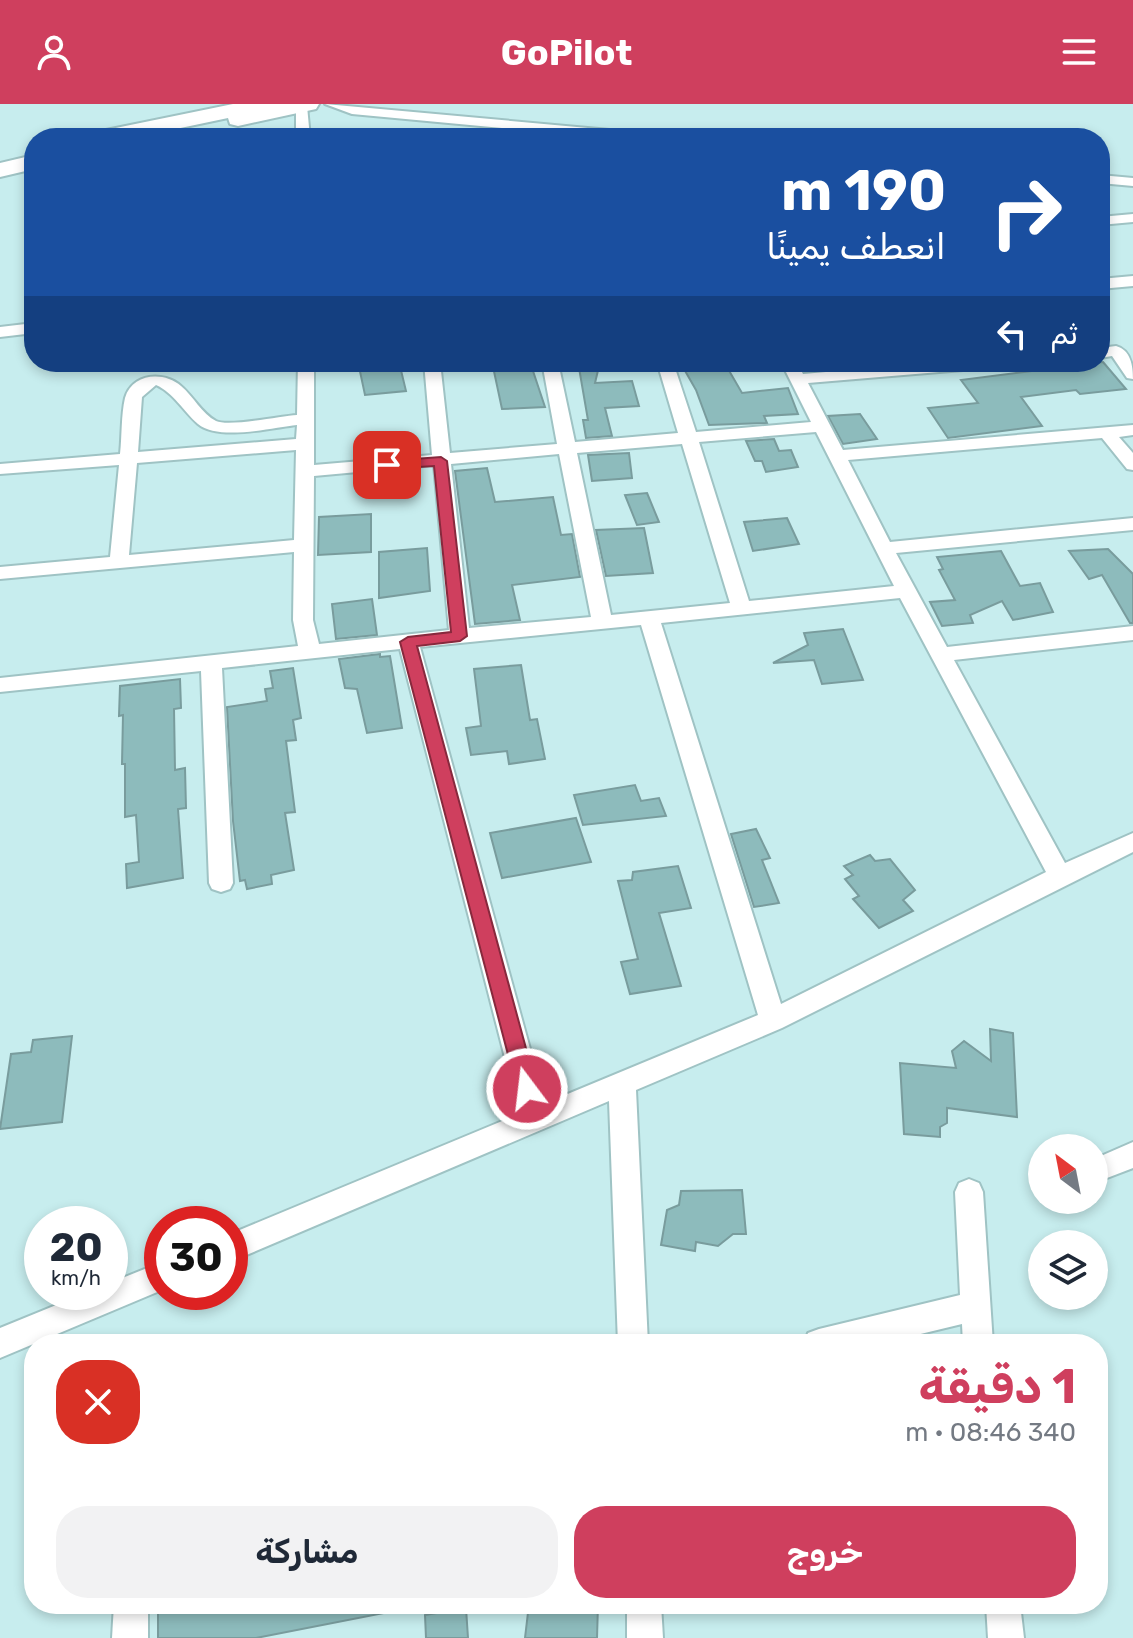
<!DOCTYPE html>
<html lang="ar">
<meta charset="utf-8">
<style>
:root{--surface:#fff;--page:#f2f2f3;--text:#1f2937;--muted:#747a83;--accent:#cf3f5e}
body{margin:0;font-family:Rubik,"Noto Naskh Arabic",sans-serif;background:var(--page);color:var(--text);direction:rtl;height:100vh;display:flex;flex-direction:column;font-size:30px;white-space:nowrap}
*{box-sizing:border-box;margin:0}
p{font-size:26px;color:var(--muted)}
.icon{flex:none;width:44px;height:44px;fill:none;stroke:currentColor;stroke-width:2;stroke-linecap:round;stroke-linejoin:round}
.map{position:relative;flex:1;overflow:hidden;direction:ltr}
.sheet{position:absolute;left:24px;top:1230px;width:1084px;height:280px;display:flex;flex-direction:column;background:var(--surface);border-radius:32px;box-shadow:0 4px 12px #0003;direction:rtl}
.sheet>*{flex:none}
.hud{position:absolute;left:24px;top:24px;width:1086px;height:244px;border-radius:32px;box-shadow:0 4px 12px #0003;direction:rtl;background:#1a4fa0;color:#fff;overflow:hidden}
.needle{width:52px;rotate:328deg}
.controls{position:absolute;left:1028px;top:1030px;display:grid;gap:16px}
.controls a{display:grid;place-items:center;width:80px;height:80px;border-radius:50%;background:var(--surface);box-shadow:0 4px 12px #0003;font-size:40px}
.speed{position:absolute;left:24px;top:1102px;display:flex;gap:16px;font-size:40px;font-weight:700;text-align:center}
.speed>*{display:grid;place-content:center;width:104px;height:104px;border-radius:50%;background:var(--surface);box-shadow:0 4px 12px #0003;line-height:1}
.speed small{font-size:20px;font-weight:400}
.speed .limit{border:12px solid #d22;background:#fff;color:#111}
.pin{position:absolute;display:grid;place-items:center;width:68px;height:68px;color:#fff;margin:-34px;border-radius:16px;box-shadow:0 4px 12px #0006}
.me{position:absolute;width:88px;margin:-44px;rotate:345deg;stroke-linejoin:round;filter:drop-shadow(0 0 6px #0008)}
.turn{display:flex;align-items:center;gap:28px;height:168px;padding:0 32px;font-size:36px}
.turn .icon{width:104px;height:104px;stroke-width:2.5}
.turn b{display:block;font-size:56px;line-height:68px}
.then{display:flex;align-items:center;height:76px;padding:0 32px;background:#0003;gap:16px;font-size:30px}
.round{display:grid;place-items:center;flex:none;width:84px;height:84px;border-radius:32px;background:var(--page)}
.overview{display:flex;align-items:center;justify-content:space-between;height:136px;padding:0 32px}
h1{font-size:48px;font-weight:700;line-height:60px;color:var(--accent)}
.primary-button{display:flex;gap:16px;margin-top:auto;padding:16px 32px}
.primary-button a{flex:1;height:92px;border-radius:32px;background:var(--accent);color:#fff;font-size:32px;font-weight:700;line-height:92px;text-align:center}
.primary-button a+a{background:var(--page);color:var(--text)}
header{display:flex;justify-content:space-between;align-items:center;height:104px;padding:0 32px;background:var(--accent);color:#fff;font-size:36px;font-weight:700}
.map>svg:first-child{display:block}
.building{fill:#8dbbbc;stroke:#799c9d;stroke-width:2}
.lines{fill:none;stroke-linecap:round;stroke-linejoin:round}
.minor-casing{stroke:#9fc3c4;stroke-width:4}
.trunk-casing{stroke:#9fc3c4;stroke-width:4}
.minor{fill:#fff;fill-rule:evenodd}
.trunk{fill:#fff;fill-rule:evenodd}
.route{fill:#cf3f5e;stroke:#87293d;stroke-width:2}
</style>
<header><svg class="icon" aria-label="menu" viewBox="0 0 24 24"><path d="M4 6h16M4 12h16M4 18h16"/></svg>GoPilot<svg class="icon" aria-label="person" viewBox="0 0 24 24"><circle cx="12" cy="8" r="4"/><path d="M4 21q1-7 8-7t8 7"/></svg></header>
<div class="map">
<svg width="1133" height="1534" viewBox="0 0 1133 1534">
<rect width="100%" height="100%" fill="#c7edee"/>
<!-- building -->
<g class="building">
<path d="M 358,258 L 399,258 L 406,287 L 365,291 Z"/>
<path d="M 492,258 L 530,258 L 545,303 L 502,305 Z"/>
<path d="M 578,258 L 600,258 L 595,279 L 632,277 L 639,302 L 605,304 L 612,332 L 586,334 L 583,316 L 588,316 Z"/>
<path d="M 680,258 L 724,258 L 742,289 L 788,284 L 798,310 L 764,312 L 767,319 L 709,321 L 696,286 Z"/>
<path d="M 1103,258 L 1126,285 L 1080,290 L 1076,286 L 1021,293 L 1042,322 L 948,334 L 928,304 L 978,299 L 961,276 Z"/>
<path d="M 860,310 L 877,335 L 843,340 L 828,312 Z"/>
<path d="M 774,335 L 779,347 L 791,346 L 798,363 L 766,368 L 762,357 L 755,357 L 746,337 Z"/>
<path d="M 629,349 L 632,374 L 592,377 L 588,351 Z"/>
<path d="M 487,364 L 495,398 L 553,393 L 561,431 L 572,430 L 580,473 L 512,481 L 520,516 L 475,520 L 455,367 Z"/>
<path d="M 647,389 L 659,418 L 637,421 L 625,391 Z"/>
<path d="M 371,410 L 371,448 L 318,451 L 319,413 Z"/>
<path d="M 787,414 L 799,440 L 753,447 L 744,418 Z"/>
<path d="M 644,424 L 653,469 L 606,472 L 596,426 Z"/>
<path d="M 427,444 L 430,487 L 379,494 L 379,448 Z"/>
<path d="M 1108,445 L 1133,470 L 1133,519 L 1130,519 L 1102,471 L 1089,475 L 1069,447 Z"/>
<path d="M 1001,447 L 1020,482 L 1040,479 L 1053,508 L 1013,516 L 1002,497 L 970,511 L 973,519 L 942,522 L 930,498 L 955,496 L 939,466 L 943,465 L 937,453 Z"/>
<path d="M 372,495 L 377,531 L 336,535 L 332,500 Z"/>
<path d="M 843,525 L 863,576 L 822,580 L 814,556 L 773,559 L 808,541 L 804,529 Z"/>
<path d="M 380,550 L 380,553 L 390,552 L 402,624 L 367,629 L 357,585 L 345,584 L 339,555 Z"/>
<path d="M 521,561 L 530,616 L 537,615 L 545,655 L 509,660 L 507,647 L 471,651 L 466,624 L 481,622 L 474,565 Z"/>
<path d="M 293,564 L 301,614 L 293,616 L 296,636 L 286,637 L 295,708 L 285,709 L 294,766 L 271,771 L 272,780 L 247,785 L 245,776 L 240,777 L 233,717 L 227,603 L 267,597 L 265,585 L 273,584 L 270,567 Z"/>
<path d="M 180,575 L 181,604 L 174,605 L 175,666 L 185,664 L 186,704 L 178,705 L 183,774 L 127,784 L 126,760 L 139,758 L 136,711 L 125,713 L 125,660 L 122,660 L 123,611 L 119,612 L 120,582 Z"/>
<path d="M 635,681 L 641,697 L 659,694 L 666,712 L 583,721 L 574,691 Z"/>
<path d="M 576,714 L 591,758 L 502,774 L 490,729 Z"/>
<path d="M 756,725 L 770,754 L 762,756 L 779,799 L 754,803 L 731,730 Z"/>
<path d="M 870,751 L 875,757 L 890,755 L 915,786 L 903,796 L 913,807 L 879,824 L 853,795 L 859,792 L 845,775 L 853,771 L 844,762 Z"/>
<path d="M 678,762 L 691,804 L 659,809 L 681,882 L 630,890 L 621,858 L 638,855 L 618,777 L 632,776 L 633,768 Z"/>
<path d="M 990,925 L 1013,929 L 1017,1013 L 947,1004 L 947,1019 L 940,1023 L 940,1033 L 904,1030 L 900,959 L 956,964 L 952,947 L 964,937 L 991,957 Z"/>
<path d="M 72,932 L 62,1018 L 0,1025 L 11,950 L 31,948 L 33,936 Z"/>
<path d="M 742,1086 L 746,1130 L 733,1130 L 718,1142 L 696,1138 L 695,1147 L 661,1141 L 667,1106 L 679,1101 L 681,1087 Z"/>
<path d="M 198,1500 L 383,1500 L 384,1509 L 256,1534 L 158,1534 L 158,1507 Z"/>
<path d="M 529,1500 L 598,1500 L 597,1534 L 525,1534 Z"/>
<path d="M 466,1504 L 468,1534 L 426,1534 L 425,1511 Z"/>
</g>
<g class="lines">
<!-- minor casing -->
<g class="minor-casing">
<g id="minor">
<path d="M 296,0 L 307,2 L 310,34 L 296,34 Z"/>
<path d="M 325,0 L 654,30 L 661,34 L 611,34 L 352,10 Z"/>
<path d="M 1100,71 L 1133,74 L 1133,82 L 1100,79 Z"/>
<path d="M 1133,110 L 1133,118 L 1100,121 L 1100,113 Z"/>
<path d="M 1133,172 L 1133,182 L 1100,185 L 1100,175 Z"/>
<path d="M 34,219 L 34,229 L 0,233 L 0,223 Z"/>
<path d="M 1116,242 C 1131,246 1133,262 1133,275 L 1127,274 L 1112,252 L 1100,254 L 1100,244 Z"/>
<path d="M 298,258 L 314,258 L 314,361 L 432,351 L 424,258 L 440,258 L 450,349 L 557,340 L 542,258 L 558,258 L 575,338 L 678,329 L 657,258 L 673,258 L 696,328 L 811,318 L 781,258 L 797,258 L 803,270 L 940,258 L 1007,258 L 999,263 L 808,279 L 843,346 L 1133,321 L 1133,331 L 1119,333 L 1133,349 L 1133,366 L 1127,365 L 1102,334 L 848,356 L 890,438 L 1133,414 L 1133,426 L 896,449 L 947,543 L 1133,522 L 1133,536 L 954,556 L 1065,759 L 1133,729 L 1133,748 L 782,924 L 636,986 L 648,1240 L 618,1240 L 609,997 L 230,1158 L 230,1130 L 758,911 L 641,521 L 420,543 L 541,985 L 537,993 L 527,997 L 517,993 L 513,985 L 400,545 L 222,564 L 233,779 L 230,785 L 221,788 L 212,785 L 209,779 L 201,567 L 0,588 L 0,574 L 298,542 L 293,516 L 294,448 L 0,475 L 0,463 L 110,453 L 119,361 L 0,370 L 0,360 L 120,350 C 122,332 121,311 125,294 C 132,269 164,267 181,282 C 193,292 202,310 216,317 C 229,323 280,312 297,311 ZM 156,281 C 174,289 183,307 198,320 C 218,337 271,324 297,321 L 296,335 L 138,348 L 142,293 ZM 816,328 L 894,482 L 749,497 L 699,338 ZM 682,340 L 730,499 L 611,511 L 577,349 ZM 296,346 L 294,436 L 129,451 L 137,359 ZM 559,350 L 591,513 L 469,524 L 451,360 ZM 434,361 L 449,526 L 319,540 L 313,516 L 314,372 ZM 900,494 L 1046,768 L 781,900 L 661,519 Z"/>
<path d="M 1133,1038 L 1133,1064 L 1094,1079 L 1094,1055 Z"/>
<path d="M 969,1075 L 979,1079 L 983,1088 L 993,1240 L 963,1240 L 962,1220 L 879,1240 L 804,1240 L 808,1229 L 819,1225 L 960,1191 L 955,1088 L 959,1079 Z"/>
<path d="M 162,1158 L 162,1186 L 0,1254 L 0,1224 L 88,1188 L 110,1188 L 110,1179 Z"/>
<path d="M 114,1500 L 148,1500 L 148,1534 L 112,1534 Z"/>
<path d="M 627,1500 L 661,1500 L 663,1534 L 627,1534 Z"/>
<path d="M 986,1500 L 1020,1500 L 1024,1534 L 988,1534 Z"/>
</g>
</g>
<!-- trunk casing -->
<g class="trunk-casing">
<g id="trunk">
<path d="M 233,0 L 319,0 L 316,5 L 238,22 L 230,20 L 228,14 L 133,34 L 90,34 L 101,27 Z"/>
<path d="M 34,51 L 34,65 L 0,73 L 0,59 Z"/>
</g>
</g>
<!-- minor -->
<use href="#minor" class="minor"/>
<!-- trunk -->
<use href="#trunk" class="trunk"/>
</g>
<!-- route -->
<path class="route" d="M 441,353 L 447,357 L 467,532 L 460,537 L 417,542 L 537,985 L 534,991 L 527,994 L 520,991 L 517,985 L 400,538 L 408,533 L 451,528 L 434,362 L 387,365 L 380,361 L 387,357 Z"/>
</svg>
<div class="controls">
<a><svg class="needle" viewBox="-14 -14 28 28"><path d="M0-13l5 13h-10z" fill="#e53935"/><path d="M0 13l5-13h-10z" fill="#747a83"/></svg></a>
<a><svg class="icon" aria-label="layers" viewBox="0 0 24 24"><path d="M12 4l9 5-9 5-9-5zM3 14l9 5 9-5"/></svg></a>
</div>
<div class="speed"><div>20<small>km/h</small></div><div class="limit">30</div></div>
<div class="pin" style="left:387px;top:361px;background:#d93025"><svg class="icon" aria-label="arrive" viewBox="0 0 24 24"><path d="M6 21V4h12l-3 4 3 4H6"/></svg></div>
<svg class="me" style="left:527px;top:985px" viewBox="-20 -20 40 40"><circle r="17" fill="#cf3f5e" stroke="#fff" stroke-width="3"/><path d="M0-11L8 9 0 5-8 9z" fill="#fff"/></svg>
<div class="hud">
<div class="turn"><svg class="icon" aria-label="right" viewBox="0 0 24 24"><path d="M7 20v-9h11M14 6l5 5-5 5"/></svg><div><b>190 m</b>انعطف يمينًا</div></div>
<div class="then">ثم<svg class="icon" aria-label="left" viewBox="0 0 24 24"><path d="M17 20v-9H6M10 6l-5 5 5 5"/></svg></div>
</div>
<section class="sheet">
<div class="overview"><div><h1>1 دقيقة</h1><p>340 m · 08:46</p></div><a class="round" style="background:#d93025;color:#fff"><svg class="icon" aria-label="close" viewBox="0 0 24 24"><path d="M6 6l12 12M18 6L6 18"/></svg></a></div>
<div class="primary-button"><a>خروج</a><a>مشاركة</a></div>
</section>
</div>
